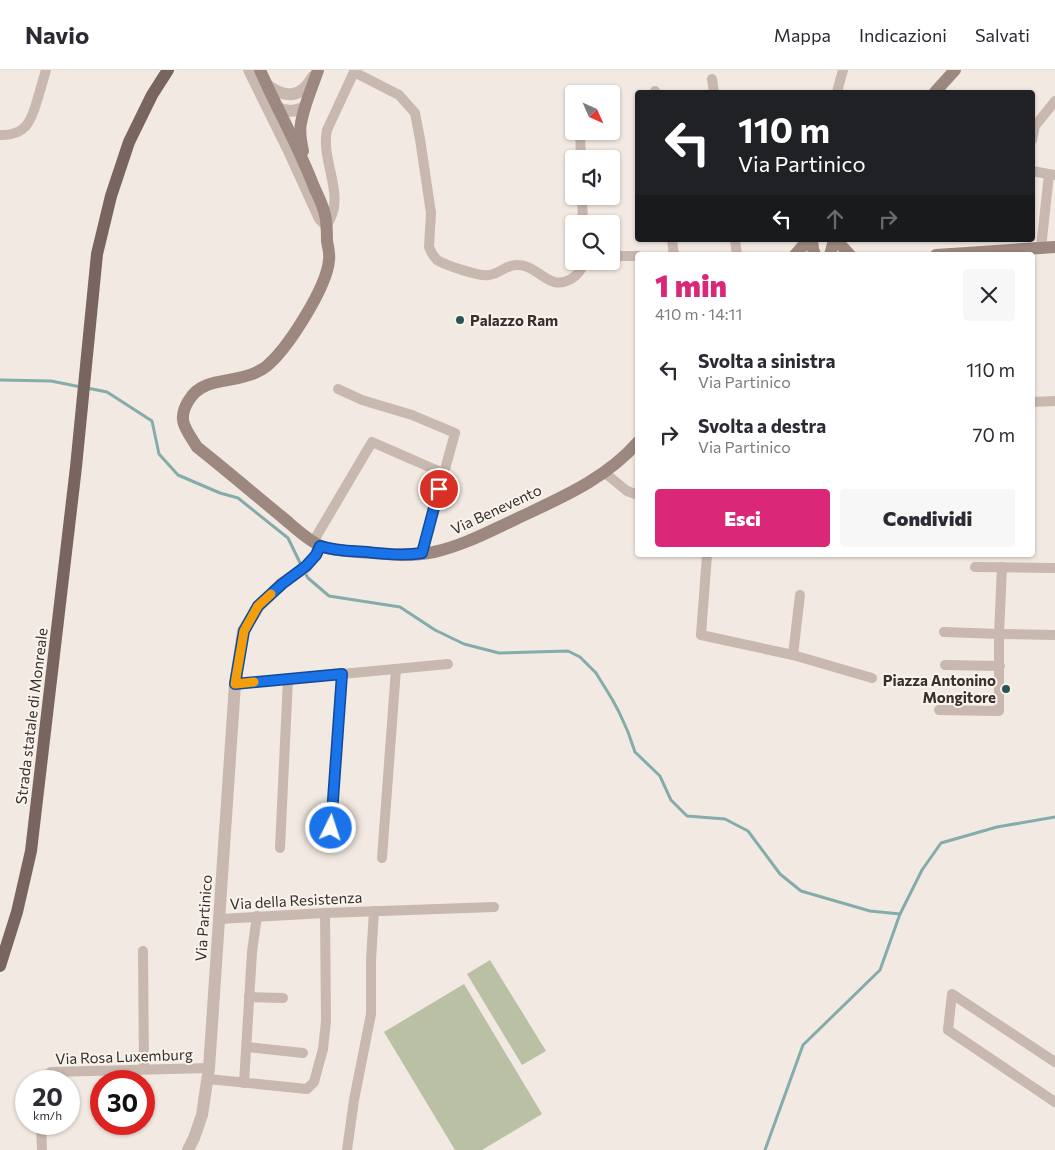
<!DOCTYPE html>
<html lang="it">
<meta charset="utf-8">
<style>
:root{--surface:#fff;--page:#f7f7f7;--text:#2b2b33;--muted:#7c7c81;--line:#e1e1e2;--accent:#db2777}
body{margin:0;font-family:Commissioner,sans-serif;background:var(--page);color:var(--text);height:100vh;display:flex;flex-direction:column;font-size:19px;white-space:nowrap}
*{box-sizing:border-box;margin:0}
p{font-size:16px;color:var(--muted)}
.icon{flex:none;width:28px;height:28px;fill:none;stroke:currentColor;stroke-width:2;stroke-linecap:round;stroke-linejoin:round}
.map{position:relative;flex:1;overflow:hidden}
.details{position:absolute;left:635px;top:182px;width:400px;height:305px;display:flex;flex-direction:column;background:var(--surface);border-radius:5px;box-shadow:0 1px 4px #0004}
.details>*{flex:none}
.top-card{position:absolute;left:635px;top:20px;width:400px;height:152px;border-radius:5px;box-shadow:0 1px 4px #0004;background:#202124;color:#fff;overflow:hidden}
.needle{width:32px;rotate:135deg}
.fabs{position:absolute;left:565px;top:15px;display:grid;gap:10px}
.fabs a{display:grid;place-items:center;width:55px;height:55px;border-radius:5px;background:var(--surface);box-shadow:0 1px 4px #0004;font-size:25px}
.speed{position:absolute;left:15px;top:1000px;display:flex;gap:10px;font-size:25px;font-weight:700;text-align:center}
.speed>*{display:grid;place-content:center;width:65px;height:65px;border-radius:50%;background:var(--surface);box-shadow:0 1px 4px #0004;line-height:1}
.speed small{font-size:12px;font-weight:400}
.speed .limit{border:8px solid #d22;background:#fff;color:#111}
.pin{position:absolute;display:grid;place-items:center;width:42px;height:42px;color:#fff;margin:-21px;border:2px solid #fff;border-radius:50%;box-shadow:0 1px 5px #0007}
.me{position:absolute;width:55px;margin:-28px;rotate:4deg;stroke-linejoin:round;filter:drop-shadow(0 0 4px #0008)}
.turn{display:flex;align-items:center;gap:18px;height:105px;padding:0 20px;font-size:22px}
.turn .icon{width:65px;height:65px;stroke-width:2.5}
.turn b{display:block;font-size:35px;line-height:42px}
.lanes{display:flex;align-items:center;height:48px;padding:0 20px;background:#0003;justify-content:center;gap:25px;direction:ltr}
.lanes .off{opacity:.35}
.round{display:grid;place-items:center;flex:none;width:52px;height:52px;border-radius:5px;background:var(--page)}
.summary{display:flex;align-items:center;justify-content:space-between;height:85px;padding:0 20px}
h1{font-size:30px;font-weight:800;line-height:38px;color:var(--accent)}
.cta{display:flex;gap:10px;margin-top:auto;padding:10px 20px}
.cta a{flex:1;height:58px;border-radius:5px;background:var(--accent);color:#fff;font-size:20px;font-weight:800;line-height:58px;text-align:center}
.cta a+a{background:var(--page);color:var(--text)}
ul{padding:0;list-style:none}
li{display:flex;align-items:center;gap:15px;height:65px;padding:0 20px}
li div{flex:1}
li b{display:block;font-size:19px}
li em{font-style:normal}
header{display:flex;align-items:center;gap:30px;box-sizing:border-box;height:70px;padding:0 25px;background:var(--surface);border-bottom:1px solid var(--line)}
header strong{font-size:24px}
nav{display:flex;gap:28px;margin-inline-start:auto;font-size:18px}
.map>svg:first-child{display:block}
.green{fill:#b9c0a3}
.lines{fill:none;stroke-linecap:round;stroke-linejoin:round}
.stream{stroke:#84acaa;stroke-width:3}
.minor{stroke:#c9b8af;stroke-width:10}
.tertiary{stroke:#c9b8af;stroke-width:12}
.secondary{stroke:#9d8880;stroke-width:12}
.primary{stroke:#79655f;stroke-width:12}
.route-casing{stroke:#114b97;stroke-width:12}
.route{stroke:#1a73e8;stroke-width:9}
.slow{stroke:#f59e0b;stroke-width:9}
.poi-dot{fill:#255655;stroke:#f9f3ee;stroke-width:2}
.labels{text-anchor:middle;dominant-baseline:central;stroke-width:4;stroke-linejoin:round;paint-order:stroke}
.poi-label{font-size:15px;font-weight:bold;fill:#392f2c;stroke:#f9f3ee;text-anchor:start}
.street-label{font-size:15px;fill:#392f2c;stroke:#f9f3ee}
</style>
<header>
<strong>Navio</strong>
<nav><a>Mappa</a><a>Indicazioni</a><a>Salvati</a></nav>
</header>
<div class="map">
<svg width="1055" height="1080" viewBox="0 0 1055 1080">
<rect width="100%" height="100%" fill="#f2e9e2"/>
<!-- green -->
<g class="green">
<path d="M 490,890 L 546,981 L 522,995 L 467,904 Z"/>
<path d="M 464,914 L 542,1044 L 482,1080 L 455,1080 L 384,962 Z"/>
</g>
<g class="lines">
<!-- stream -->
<g class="stream">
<path d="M 0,310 L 51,311 L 81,317"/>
<path d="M 87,318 L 107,322 L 152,351 L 159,384 L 178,405 L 220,423 L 238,428 L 288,468 L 302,497"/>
<path d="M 305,503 L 308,508 L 329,526 L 400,537 L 435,560 L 464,574 L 499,583 L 568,581 L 580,587 L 596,603 L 612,629 L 619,642 L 628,662 L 635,682 L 660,706 L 671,730 L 687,746 L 725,749 L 748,761 L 780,804 L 801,821 L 870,841 L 900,844"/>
<path d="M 765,1080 L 803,975 L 880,900 L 900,844 L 922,800 L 941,773 L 997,757 L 1055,747"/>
</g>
<!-- minor -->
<g class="minor">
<path d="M 248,0 L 287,79 L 319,149 L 326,156 C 348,127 320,92 327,60 L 354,2 L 399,25 L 415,43 L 420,69 L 431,143 L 429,177 C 431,182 433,186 437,190 C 445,195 480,207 489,205 C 500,204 506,194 518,195 C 539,195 548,222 571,209 C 578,205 582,199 585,191"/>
<path d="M 712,9 L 714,22"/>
<path d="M 655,21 L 655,22"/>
<path d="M 837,22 L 843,0"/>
<path d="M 580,61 L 581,89"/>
<path d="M 0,65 C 25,66 31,52 37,31 C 40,21 43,10 46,0"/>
<path d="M 1032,70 L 1035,56 L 1055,31"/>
<path d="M 1032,101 L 1054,105"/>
<path d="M 582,126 L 583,154"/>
<path d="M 672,170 L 674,185"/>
<path d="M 735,170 L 737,185"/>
<path d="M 1041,178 L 1049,104"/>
<path d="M 611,186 L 638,186"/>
<path d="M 338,319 L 362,330 L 412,345 L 455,363 L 422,483"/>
<path d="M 1032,332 L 1055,331"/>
<path d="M 605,403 L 627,421 L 638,425"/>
<path d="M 313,472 L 372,372 L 443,403"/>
<path d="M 707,485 L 701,565 L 793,585 L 872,608"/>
<path d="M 975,497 L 1055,498"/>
<path d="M 944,562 L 999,564 L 1055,565"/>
<path d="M 793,585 L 800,525"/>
<path d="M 945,595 L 1000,596"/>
<path d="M 235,614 L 448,594"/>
<path d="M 939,640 L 999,641 L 999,564 L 1002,497"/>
<path d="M 330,777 L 342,604"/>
<path d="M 280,778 L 288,609"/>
<path d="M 382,788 L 396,599"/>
<path d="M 219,849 L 325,843 L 494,837"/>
<path d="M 143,881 L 144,999"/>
<path d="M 249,927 L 283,928"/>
<path d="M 247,977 L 303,983"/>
<path d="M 1055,992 L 952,924 L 948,960 L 1055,1032"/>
<path d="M 208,1009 L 307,1019 L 314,1012 L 323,979 L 326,951 L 325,843"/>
<path d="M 46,1011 L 47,1005 L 51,1002 L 209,998"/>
<path d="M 244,1013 L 252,882 L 257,846"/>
<path d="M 41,1054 L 42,1080"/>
<path d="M 347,1080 L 354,1030 L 371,944 L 371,890 L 374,841"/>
</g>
<!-- tertiary -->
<g class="tertiary">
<path d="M 267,15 C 286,29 301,28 313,7"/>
<path d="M 277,38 C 288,42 294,42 305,37"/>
<path d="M 188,1080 L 194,1068 L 202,1045 L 209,998 L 235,614 L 243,561 L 259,536 L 281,514 L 306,497 L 316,485 L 320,476"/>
</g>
<!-- secondary -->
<g class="secondary">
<path d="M 260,0 C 277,39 299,77 314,117 C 318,126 323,135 325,145 C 327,153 327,163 327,171 C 328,177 330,184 329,190 C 327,217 289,276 269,294 C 266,297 261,300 257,302 C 235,314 203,306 189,330 C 176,350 186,359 197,377 C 226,400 254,424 282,447 C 293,456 308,471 321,476 C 333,481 346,481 358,482 C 383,484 409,487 434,482 C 462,476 488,462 514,450 C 558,429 605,410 638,372"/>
<path d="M 935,22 L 955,0"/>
<path d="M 303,81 C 301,72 299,62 301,53 C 304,35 312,18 318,0"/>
<path d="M 812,170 L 813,179 L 815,185"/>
<path d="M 837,170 L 839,173 L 850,185"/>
<path d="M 795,185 L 808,170"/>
<path d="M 830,185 L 834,170"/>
<path d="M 936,185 L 1055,177"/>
</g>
<!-- primary -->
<path class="primary" d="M 0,896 L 17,842 L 31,781 L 76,397 L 97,184 L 111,126 L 129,72 L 152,25 L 168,0"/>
</g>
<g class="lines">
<!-- route casing -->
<g class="route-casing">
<path id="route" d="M 331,758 L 342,604 L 235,614 L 244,561 L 258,536 L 282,514 L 306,496 L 316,485 L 320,476 C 335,481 351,481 367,482 C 385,484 403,486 422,483 L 439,419"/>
</g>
<!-- route -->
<use href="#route" class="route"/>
<!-- slow -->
<path class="slow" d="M 254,612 L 235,614 L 244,561 L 258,536 L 271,524"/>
</g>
<!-- markers -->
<g class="poi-dot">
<circle cx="460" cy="250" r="5"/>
<circle cx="1006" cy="619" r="5"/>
</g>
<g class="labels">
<!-- poi labels -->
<g class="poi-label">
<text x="470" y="250">Palazzo Ram</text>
<text x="996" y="610" text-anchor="end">Piazza Antonino<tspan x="996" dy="17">Mongitore</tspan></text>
</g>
<!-- street labels -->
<g class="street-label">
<text transform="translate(496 439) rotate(-25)">Via Benevento</text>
<text transform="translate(31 646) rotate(-83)">Strada statale di Monreale</text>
<text transform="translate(296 830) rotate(-3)">Via della Resistenza</text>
<text transform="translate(203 848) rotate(-86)">Via Partinico</text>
<text transform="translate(124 986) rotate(-2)">Via Rosa Luxemburg</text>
</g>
</g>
</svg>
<div class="fabs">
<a><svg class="needle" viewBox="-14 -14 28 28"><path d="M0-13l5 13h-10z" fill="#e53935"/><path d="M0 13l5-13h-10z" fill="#7c7c81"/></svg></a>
<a><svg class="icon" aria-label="sound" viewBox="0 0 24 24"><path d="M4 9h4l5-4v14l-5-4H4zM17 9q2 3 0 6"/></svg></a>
<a><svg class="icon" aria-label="search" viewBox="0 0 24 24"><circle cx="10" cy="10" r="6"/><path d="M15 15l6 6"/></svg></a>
</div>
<div class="speed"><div>20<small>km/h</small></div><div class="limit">30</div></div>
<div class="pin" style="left:439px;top:419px;background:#d93025"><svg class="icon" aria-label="arrive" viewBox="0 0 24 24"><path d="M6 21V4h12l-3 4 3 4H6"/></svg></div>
<svg class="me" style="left:331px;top:758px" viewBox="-20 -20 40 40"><circle r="17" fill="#1a73e8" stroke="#fff" stroke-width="3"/><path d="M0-11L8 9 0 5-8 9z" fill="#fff"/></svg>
<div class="top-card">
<div class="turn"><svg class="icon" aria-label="left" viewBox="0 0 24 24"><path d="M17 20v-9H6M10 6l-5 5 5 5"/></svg><div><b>110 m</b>Via Partinico</div></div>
<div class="lanes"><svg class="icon" aria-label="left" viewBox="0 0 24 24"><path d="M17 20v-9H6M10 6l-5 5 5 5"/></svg><svg class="icon off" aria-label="ahead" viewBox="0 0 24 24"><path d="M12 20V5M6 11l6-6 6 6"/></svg><svg class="icon off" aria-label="right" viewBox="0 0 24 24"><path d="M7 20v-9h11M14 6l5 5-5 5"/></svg></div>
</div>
<section class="details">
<div class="summary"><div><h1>1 min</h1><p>410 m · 14:11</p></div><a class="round"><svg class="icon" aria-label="close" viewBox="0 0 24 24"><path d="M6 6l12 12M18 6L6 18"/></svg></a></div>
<ul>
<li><svg class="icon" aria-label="left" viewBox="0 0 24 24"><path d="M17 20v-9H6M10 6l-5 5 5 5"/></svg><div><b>Svolta a sinistra</b><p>Via Partinico</p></div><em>110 m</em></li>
<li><svg class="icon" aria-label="right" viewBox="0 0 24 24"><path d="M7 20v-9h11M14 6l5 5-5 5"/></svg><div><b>Svolta a destra</b><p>Via Partinico</p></div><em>70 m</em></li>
</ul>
<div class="cta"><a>Esci</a><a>Condividi</a></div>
</section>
</div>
